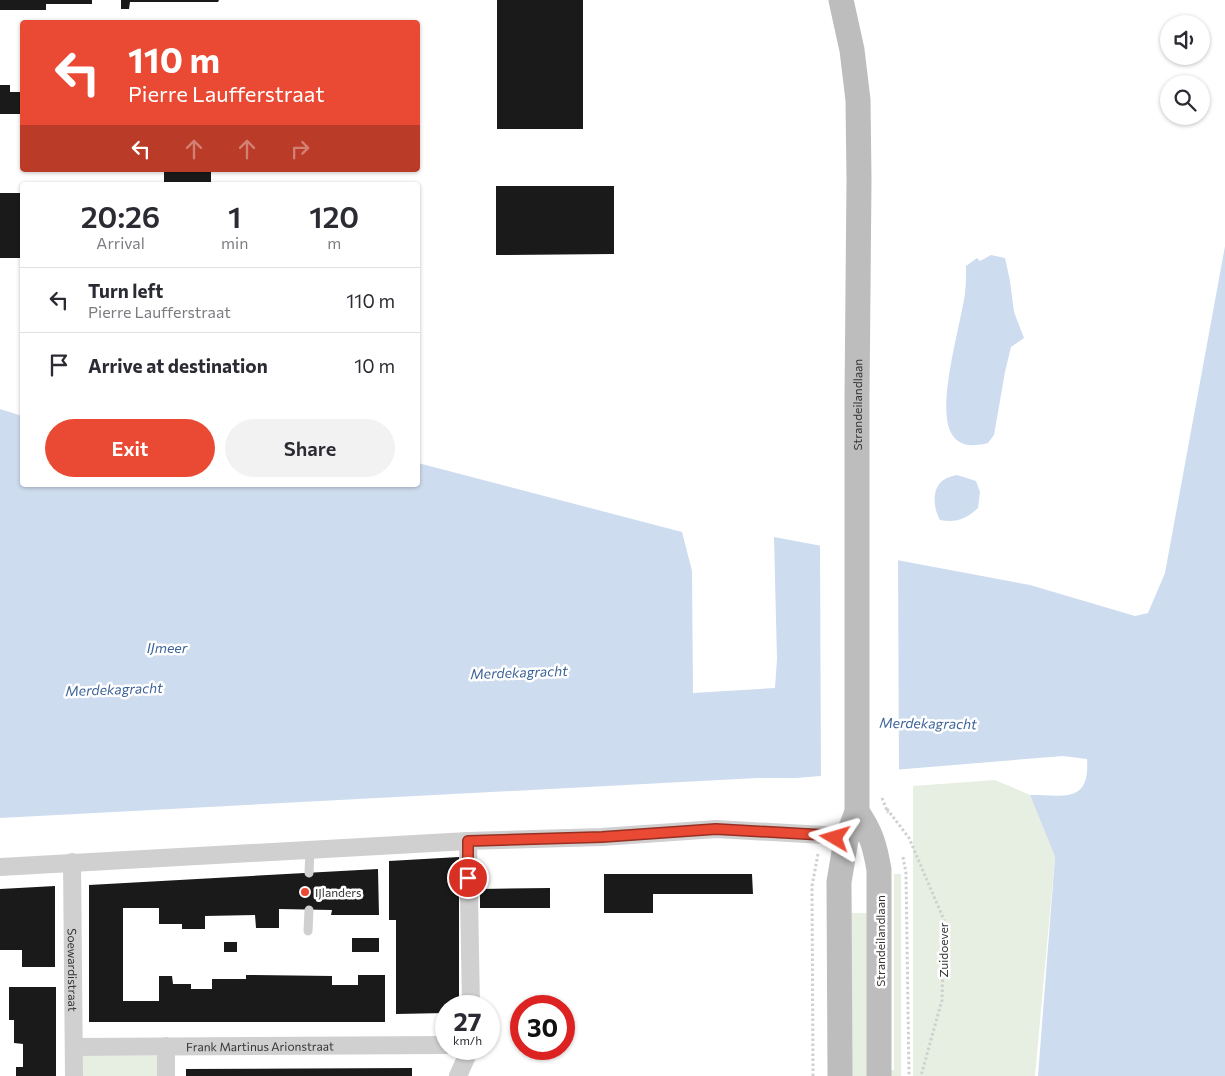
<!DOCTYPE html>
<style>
:root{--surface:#fff;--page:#f2f2f3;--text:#2b2b33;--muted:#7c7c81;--line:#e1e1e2;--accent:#ea4a34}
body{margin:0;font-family:Commissioner,sans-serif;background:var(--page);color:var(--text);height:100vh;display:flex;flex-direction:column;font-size:19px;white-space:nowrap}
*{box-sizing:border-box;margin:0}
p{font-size:16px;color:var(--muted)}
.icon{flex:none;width:28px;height:28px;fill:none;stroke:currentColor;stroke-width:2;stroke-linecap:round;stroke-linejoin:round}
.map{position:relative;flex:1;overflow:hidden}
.drawer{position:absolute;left:20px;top:182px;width:400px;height:305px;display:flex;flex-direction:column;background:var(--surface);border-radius:5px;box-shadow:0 1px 4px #0004}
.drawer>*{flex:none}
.top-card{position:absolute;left:20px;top:20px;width:400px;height:152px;border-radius:5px;box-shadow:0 1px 4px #0004;background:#ea4a34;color:#fff;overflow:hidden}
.controls{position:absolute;left:1160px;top:15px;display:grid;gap:10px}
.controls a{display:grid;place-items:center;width:50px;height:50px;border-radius:50%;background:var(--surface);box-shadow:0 1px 4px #0004;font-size:25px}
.speed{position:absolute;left:435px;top:995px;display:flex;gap:10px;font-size:25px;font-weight:700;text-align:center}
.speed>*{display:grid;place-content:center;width:65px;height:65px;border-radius:50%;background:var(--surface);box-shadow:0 1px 4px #0004;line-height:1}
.speed small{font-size:12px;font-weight:400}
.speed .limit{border:8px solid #d22;background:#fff;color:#111}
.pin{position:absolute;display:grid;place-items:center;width:42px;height:42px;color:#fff;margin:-21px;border:2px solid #fff;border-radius:50%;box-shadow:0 1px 5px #0007}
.me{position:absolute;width:55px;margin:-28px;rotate:277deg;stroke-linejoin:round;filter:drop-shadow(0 0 4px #0008)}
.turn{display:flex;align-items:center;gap:18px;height:105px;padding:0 25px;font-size:22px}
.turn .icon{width:65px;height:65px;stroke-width:2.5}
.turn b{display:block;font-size:35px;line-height:42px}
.lanes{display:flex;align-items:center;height:48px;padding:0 25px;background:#0003;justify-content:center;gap:25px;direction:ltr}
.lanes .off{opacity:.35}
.eta{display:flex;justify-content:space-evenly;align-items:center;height:85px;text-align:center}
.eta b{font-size:30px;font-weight:600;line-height:35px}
.cta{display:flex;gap:10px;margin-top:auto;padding:10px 25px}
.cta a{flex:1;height:58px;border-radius:30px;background:var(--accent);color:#fff;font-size:20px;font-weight:600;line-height:58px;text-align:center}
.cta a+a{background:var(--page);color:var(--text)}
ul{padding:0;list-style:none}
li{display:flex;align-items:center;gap:15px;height:65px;padding:0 25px;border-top:1px solid var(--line)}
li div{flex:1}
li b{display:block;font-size:19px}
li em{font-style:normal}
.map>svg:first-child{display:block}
.green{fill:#e6efe1}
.water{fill:#cedcef}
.pier{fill:#fff}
.building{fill:#1a1a1a}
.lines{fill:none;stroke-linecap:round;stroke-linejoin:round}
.path{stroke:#d0d0d0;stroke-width:3;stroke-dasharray:2.5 2.5;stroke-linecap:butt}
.lane{stroke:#d0d0d0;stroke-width:9}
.street{stroke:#d0d0d0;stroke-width:18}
.secondary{stroke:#bdbdbd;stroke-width:25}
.route-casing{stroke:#983022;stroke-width:12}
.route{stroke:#ea4a34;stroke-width:9}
.poi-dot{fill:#ea4a34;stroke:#fff;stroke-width:2}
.labels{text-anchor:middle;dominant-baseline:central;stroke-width:5;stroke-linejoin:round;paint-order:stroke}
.street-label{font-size:12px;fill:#333;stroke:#fff}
.poi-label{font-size:12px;fill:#333;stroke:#fff;text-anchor:start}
.water-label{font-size:14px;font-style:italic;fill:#3d6499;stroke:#fff}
</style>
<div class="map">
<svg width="1225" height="1076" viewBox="0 0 1225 1076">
<rect width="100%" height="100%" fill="#fff"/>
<!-- green -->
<g class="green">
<path d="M 995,780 L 1030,795 L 1055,857 L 1035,1076 L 913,1076 L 913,786 Z"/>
<path d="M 894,874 L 901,874 L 901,1076 L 884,1076 L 884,1070 L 894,1070 Z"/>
<rect x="844" y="913" width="29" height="163"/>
<rect x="80" y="1056" width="80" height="20"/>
</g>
<!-- water -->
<g class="water">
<path d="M 1225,246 L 1225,1076 L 1038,1076 L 1055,857 L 1030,795 C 1064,795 1090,804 1087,759 L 1063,756 L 796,778 L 757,778 L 0,818 L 0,409 L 22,416 L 22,485 L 418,485 L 418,463 L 682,532 L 692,571 L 693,693 L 775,688 L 777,659 L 774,537 L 1030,585 L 1135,616 L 1148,613 L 1165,573 Z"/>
<path d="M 991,255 L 1005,258 L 1010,281 L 1014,312 L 1024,338 L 1011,347 L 1005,372 L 994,435 L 988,443 C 976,446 962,448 953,436 C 934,411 961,325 965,293 C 966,285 966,275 966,266 L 977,258 L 980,261 Z"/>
<path d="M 957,475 L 976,481 L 980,492 L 978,508 C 966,519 956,523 940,520 C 933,508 931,487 945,479 C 948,477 953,476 957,475 Z"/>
</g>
<!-- pier -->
<path class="pier" d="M 820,543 L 898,557 L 899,772 L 821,778 Z"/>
<!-- building -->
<g class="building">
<path d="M 0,0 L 92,0 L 92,4 L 46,4 L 46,10 L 0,10 Z"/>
<path d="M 121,0 L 219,0 L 218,2 L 130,2 L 129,9 L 121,9 Z"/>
<rect x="497" y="0" width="86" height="129"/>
<path d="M 0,85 L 10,85 L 10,92 L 22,92 L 22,114 L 0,114 Z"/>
<rect x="164" y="170" width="47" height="15"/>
<path d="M 496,186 L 614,186 L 614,254 L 496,255 Z"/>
<rect x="0" y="193" width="22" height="65"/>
<path d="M 459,857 L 459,1006 L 446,1006 L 446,1013 L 396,1014 L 396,920 L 389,920 L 389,861 Z"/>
<path d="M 378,869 L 379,915 L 331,915 L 332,910 L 279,909 L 279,928 L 256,928 L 255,915 L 205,916 L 205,929 L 182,929 L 182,924 L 159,924 L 159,908 L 123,908 L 123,1001 L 159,1001 L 159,976 L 172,976 L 173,984 L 191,984 L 191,989 L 212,989 L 212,979 L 246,979 L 246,975 L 332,976 L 332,985 L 358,985 L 358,975 L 385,975 L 385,1022 L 89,1022 L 89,885 Z"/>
<path d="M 604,874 L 752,874 L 753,894 L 653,894 L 653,913 L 604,913 Z"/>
<path d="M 55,886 L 55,967 L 22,967 L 22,950 L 0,950 L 0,889 Z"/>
<path d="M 550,888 L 550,908 L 480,908 L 480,889 Z"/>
<rect x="352" y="938" width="27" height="14"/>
<rect x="224" y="942" width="13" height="10"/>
<path d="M 9,987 L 56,987 L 56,1076 L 16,1076 L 16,1067 L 23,1067 L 23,1044 L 14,1043 L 14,1020 L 9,1020 Z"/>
<path d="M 412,1068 L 412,1076 L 186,1076 L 186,1069 Z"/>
</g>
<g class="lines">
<!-- path -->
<g class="path">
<path d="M 882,798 L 888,813"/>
<path d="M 887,809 L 909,838 L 944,920 L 942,1000 L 921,1076"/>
<path d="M 903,857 L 906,873 L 909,1076"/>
<path d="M 813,1076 L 812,886 L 818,854"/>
</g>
<!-- lane -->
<g class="lane">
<path d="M 309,873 L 310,850"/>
<path d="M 308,931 L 309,910"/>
</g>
<!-- street -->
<g class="street">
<path d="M 468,841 L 471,1006"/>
<path id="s1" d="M 72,862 L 74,1076"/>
<path d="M 0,867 L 468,841 L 602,837 L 716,829 L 824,835 L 846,840"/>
<path d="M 166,1046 L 166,1076"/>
<path id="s2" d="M 74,1047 L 446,1045"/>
<path d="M 458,1076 L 470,1049"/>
</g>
<!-- secondary -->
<g class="secondary">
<path d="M 857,812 C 871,832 875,846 879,870 L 879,1076"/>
<path id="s3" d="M 840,1076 L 839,882 L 846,840 L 857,812 L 857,398 L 859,179 L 858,100 L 852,50 L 841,0"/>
</g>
</g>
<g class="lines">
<!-- route casing -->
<g class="route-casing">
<path id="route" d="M 468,878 L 468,841 L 602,837 L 716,829 L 824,835 L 835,838"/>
</g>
<!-- route -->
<use href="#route" class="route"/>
</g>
<!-- markers -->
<circle class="poi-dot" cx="305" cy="892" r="5"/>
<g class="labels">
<!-- street labels -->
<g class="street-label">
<text stroke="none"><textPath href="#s3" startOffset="674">Strandeilandlaan</textPath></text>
<text transform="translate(880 941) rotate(-90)">Strandeilandlaan</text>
<text transform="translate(943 950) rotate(-90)">Zuidoever</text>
<text stroke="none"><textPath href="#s1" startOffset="108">Soewardistraat</textPath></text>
<text stroke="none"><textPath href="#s2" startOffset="186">Frank Martinus Arionstraat</textPath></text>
</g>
<!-- poi labels -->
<g class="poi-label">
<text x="315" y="892">IJlanders</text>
</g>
<!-- water labels -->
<g class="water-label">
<text x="167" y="647">IJmeer</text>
<text transform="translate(519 672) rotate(-2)">Merdekagracht</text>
<text transform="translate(114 689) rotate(-2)">Merdekagracht</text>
<text transform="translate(928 723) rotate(1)">Merdekagracht</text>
</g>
</g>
</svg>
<div class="controls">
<a><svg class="icon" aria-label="sound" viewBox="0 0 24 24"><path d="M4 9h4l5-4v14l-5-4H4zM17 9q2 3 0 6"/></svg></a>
<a><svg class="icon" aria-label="search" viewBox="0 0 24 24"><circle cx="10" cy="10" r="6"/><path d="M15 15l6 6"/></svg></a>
</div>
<div class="speed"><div>27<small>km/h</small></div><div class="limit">30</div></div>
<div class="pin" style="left:468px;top:878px;background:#d93025"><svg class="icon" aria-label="arrive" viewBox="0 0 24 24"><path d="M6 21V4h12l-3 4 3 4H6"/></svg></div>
<svg class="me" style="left:835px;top:838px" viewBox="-20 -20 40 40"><path d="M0-17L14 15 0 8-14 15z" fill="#ea4a34" stroke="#fff" stroke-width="4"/></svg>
<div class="top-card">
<div class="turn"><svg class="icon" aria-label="left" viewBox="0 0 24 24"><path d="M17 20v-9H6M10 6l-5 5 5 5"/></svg><div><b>110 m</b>Pierre Laufferstraat</div></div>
<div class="lanes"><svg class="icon" aria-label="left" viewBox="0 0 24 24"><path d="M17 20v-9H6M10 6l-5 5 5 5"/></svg><svg class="icon off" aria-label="ahead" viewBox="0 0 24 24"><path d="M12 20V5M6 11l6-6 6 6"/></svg><svg class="icon off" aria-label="ahead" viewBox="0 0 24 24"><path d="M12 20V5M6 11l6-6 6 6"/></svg><svg class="icon off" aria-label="right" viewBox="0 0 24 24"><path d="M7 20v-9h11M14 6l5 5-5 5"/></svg></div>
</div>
<section class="drawer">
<div class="eta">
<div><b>20:26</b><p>Arrival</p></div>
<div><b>1</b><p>min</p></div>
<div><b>120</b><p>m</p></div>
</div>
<ul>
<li><svg class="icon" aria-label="left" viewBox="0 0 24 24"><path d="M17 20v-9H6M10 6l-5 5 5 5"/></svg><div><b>Turn left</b><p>Pierre Laufferstraat</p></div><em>110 m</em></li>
<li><svg class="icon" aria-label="arrive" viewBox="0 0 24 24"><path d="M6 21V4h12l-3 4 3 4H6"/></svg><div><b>Arrive at destination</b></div><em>10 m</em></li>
</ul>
<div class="cta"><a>Exit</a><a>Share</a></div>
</section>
</div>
